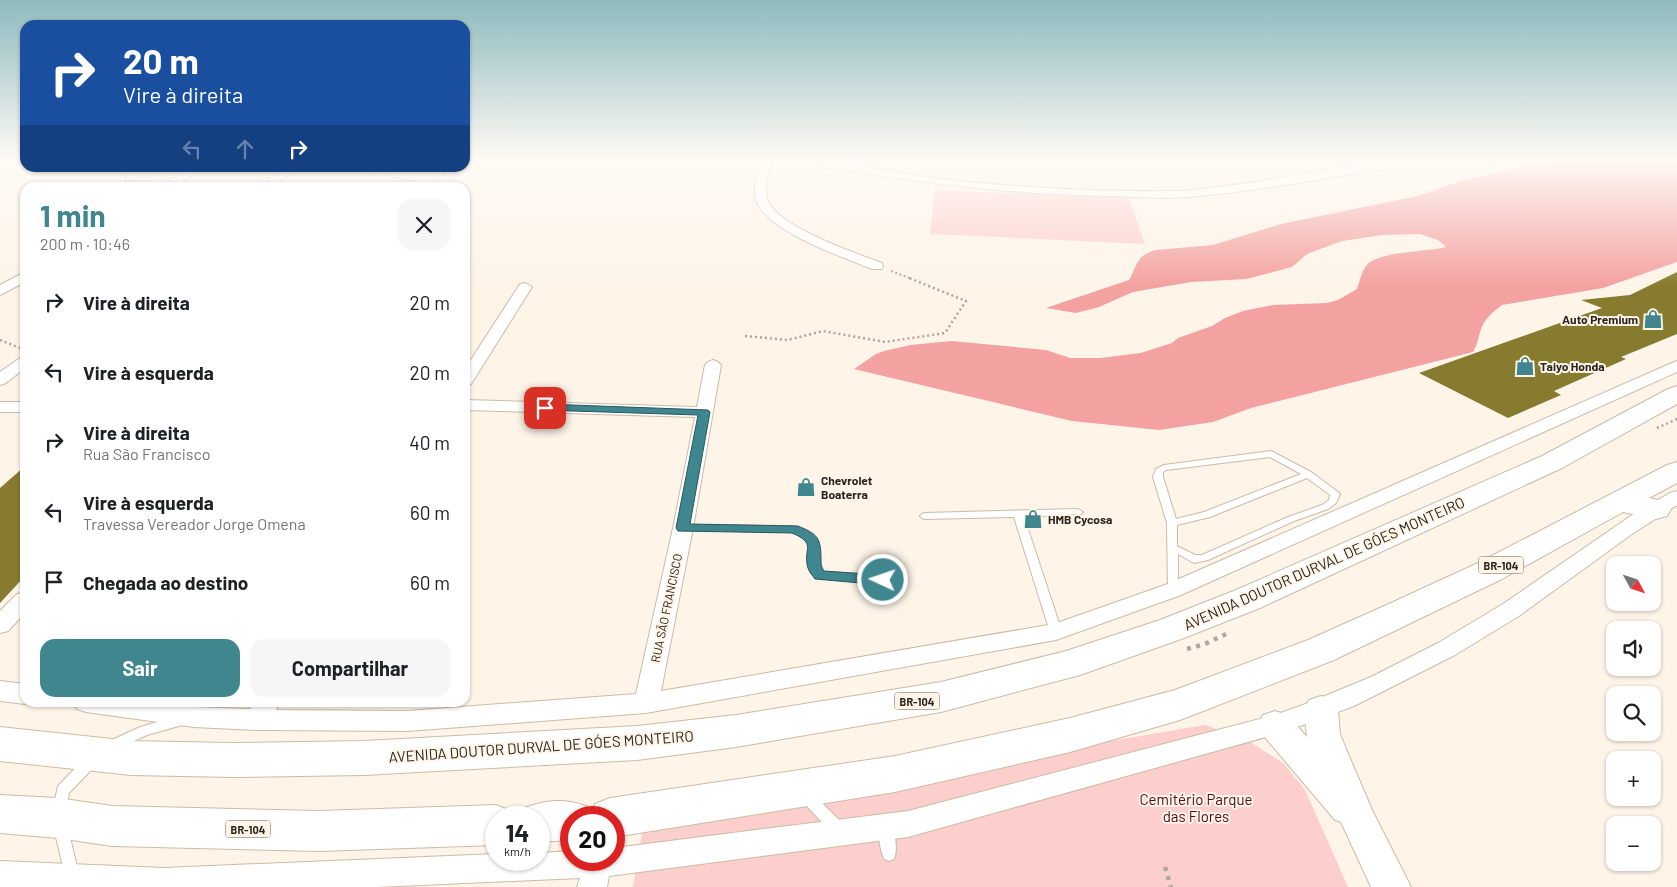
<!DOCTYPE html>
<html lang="pt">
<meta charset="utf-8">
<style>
:root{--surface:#fff;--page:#f6f6f6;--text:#202124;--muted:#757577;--accent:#3f868f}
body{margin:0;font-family:Barlow,sans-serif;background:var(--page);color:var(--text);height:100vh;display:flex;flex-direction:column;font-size:19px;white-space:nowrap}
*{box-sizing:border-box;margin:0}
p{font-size:16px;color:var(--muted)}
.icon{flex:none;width:28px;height:28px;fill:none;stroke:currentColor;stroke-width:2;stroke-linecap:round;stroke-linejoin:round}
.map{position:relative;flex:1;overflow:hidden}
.drawer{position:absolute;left:20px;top:182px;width:450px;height:525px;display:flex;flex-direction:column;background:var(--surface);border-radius:15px;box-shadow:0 1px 4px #0004}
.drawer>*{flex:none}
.banner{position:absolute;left:20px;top:20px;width:450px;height:152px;border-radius:15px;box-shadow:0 1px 4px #0004;background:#1a4fa0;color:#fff;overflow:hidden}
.needle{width:32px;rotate:130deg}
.fabs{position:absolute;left:1606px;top:556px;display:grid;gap:10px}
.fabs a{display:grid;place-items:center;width:55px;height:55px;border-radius:10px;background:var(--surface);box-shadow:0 1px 4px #0004;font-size:25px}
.speed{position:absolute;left:485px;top:806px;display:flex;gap:10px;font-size:25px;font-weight:700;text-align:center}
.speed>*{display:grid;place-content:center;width:65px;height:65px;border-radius:50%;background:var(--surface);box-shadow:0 1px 4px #0004;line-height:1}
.speed small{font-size:12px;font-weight:400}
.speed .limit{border:8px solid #d22;background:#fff;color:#111}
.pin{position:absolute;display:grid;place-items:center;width:42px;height:42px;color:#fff;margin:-21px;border-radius:10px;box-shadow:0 2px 8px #0006}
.me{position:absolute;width:55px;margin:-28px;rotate:273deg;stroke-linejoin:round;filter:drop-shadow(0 0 4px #0008)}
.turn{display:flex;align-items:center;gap:18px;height:105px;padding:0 20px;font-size:22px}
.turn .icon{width:65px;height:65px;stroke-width:2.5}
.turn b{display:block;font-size:35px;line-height:42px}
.lanes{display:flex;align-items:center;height:48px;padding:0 20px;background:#0003;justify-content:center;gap:25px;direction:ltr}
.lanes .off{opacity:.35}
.round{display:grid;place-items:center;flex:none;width:52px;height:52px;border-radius:15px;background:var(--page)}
.overview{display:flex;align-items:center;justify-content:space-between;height:85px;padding:0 20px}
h1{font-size:30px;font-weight:700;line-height:38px;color:var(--accent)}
.action{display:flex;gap:10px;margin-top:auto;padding:10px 20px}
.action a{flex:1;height:58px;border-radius:15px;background:var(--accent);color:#fff;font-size:20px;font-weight:700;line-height:58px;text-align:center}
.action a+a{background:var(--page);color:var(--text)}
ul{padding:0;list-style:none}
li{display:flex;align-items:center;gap:15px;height:70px;padding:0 20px}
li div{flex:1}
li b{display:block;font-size:19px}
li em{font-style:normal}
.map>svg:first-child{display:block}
.green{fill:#fccfcd}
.forest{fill:#f3a2a1}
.building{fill:#877b2f}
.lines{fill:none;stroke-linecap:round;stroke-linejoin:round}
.lane-casing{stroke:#cabba7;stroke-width:2}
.street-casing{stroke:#cabba7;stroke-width:2}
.secondary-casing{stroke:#cabba7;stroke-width:2}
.highway-casing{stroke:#cabba7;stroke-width:2}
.path-far2{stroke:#afa69c;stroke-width:2;stroke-dasharray:2 2.5;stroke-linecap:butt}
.path-far1{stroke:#afa69c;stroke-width:2.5;stroke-dasharray:2 3;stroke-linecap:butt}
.path{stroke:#afa69c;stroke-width:4.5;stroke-dasharray:4 5.5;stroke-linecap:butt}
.lane{fill:#fff;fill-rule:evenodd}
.street{fill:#fff;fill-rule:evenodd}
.secondary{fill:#fff;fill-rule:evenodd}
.highway{fill:#fff;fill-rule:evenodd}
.route{fill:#3f868f;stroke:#29575d}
.labels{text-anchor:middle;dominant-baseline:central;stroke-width:4;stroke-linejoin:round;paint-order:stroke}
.shield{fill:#fef4e8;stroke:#6a6259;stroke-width:1}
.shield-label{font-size:11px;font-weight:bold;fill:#2a241c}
.poi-label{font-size:12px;font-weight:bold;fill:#2a241c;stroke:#fef4e8;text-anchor:start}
.street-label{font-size:12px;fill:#2a241c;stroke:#fef4e8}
.near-street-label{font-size:15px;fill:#2a241c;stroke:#fef4e8}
.near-park-label{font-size:15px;fill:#520b14;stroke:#fef4e8}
</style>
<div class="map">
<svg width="1677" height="887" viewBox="0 0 1677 887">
<rect width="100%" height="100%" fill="#fef4e8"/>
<!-- green -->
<g class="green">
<path d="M 935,190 L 1129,198 L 1145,244 L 930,234 Z"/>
<path d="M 1205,725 L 1247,740 L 1283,763 L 1305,790 L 1348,887 L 633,887 L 644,821 Z"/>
</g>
<!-- forest -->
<path class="forest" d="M 1559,161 L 1677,161 L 1677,262 L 1603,288 L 1502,305 C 1494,311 1485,318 1481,329 C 1478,338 1478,343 1473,352 L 1251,408 L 1213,422 L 1159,430 L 1072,421 L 854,369 L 876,354 L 884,351 L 911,345 L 951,341 L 1046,350 L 1070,358 L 1100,358 L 1141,353 L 1172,343 L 1178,338 L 1212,326 L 1225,318 L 1243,311 L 1273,305 L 1327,303 L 1338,300 L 1357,289 C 1360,282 1361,272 1366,266 C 1377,251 1427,252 1446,247 L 1438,240 L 1420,234 L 1382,235 L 1342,241 L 1307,254 L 1292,267 L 1246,279 L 1191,282 L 1133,292 L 1099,307 L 1076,313 L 1046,308 L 1129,280 C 1138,265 1135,256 1156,250 L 1213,245 L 1281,224 L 1418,196 L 1460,181 L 1521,167 Z"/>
<!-- building -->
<g class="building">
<path d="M 1677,272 L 1677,334 L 1621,357 L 1626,359 L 1554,391 L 1561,395 L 1508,418 L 1419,373 L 1602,308 L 1581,300 L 1630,295 Z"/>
<path d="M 25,466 L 25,576 L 0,603 L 0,488 Z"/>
</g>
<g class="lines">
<!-- lane casing -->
<g class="lane-casing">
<g id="lane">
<path d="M 1271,451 L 1311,472 L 1338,492 L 1340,494 L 1336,503 L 1328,509 L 1294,521 L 1208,560 L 1194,563 L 1178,554 L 1178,590 L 1177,593 L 1173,594 L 1169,593 L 1168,590 L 1167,523 L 1153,477 L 1156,469 L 1164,465 ZM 1270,457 L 1301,474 L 1204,512 L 1176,519 L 1163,477 L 1163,472 L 1166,470 ZM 1307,478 L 1330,495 L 1329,500 L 1322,505 L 1288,517 L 1202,555 L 1195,555 L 1177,546 L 1177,525 L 1210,517 Z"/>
<path d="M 1078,509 L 1083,512 L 1081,514 L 1024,517 L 1062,632 L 1060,635 L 1056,636 L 1052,635 L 1050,632 L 1014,517 L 925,519 L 922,518 L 920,516 L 922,514 L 925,513 Z"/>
<path d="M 683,525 L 793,526 C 807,530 820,536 820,552 C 820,559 819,565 823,572 L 898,577 L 902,578 L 903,581 L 902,584 L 898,585 L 816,578 L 811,568 L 809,544 L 801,536 L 792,532 L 680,530 L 678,528 L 680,526 Z"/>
<path d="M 182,715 L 186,716 L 188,720 L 186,724 L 147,735 L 114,750 L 110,749 L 108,745 L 110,741 L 140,727 Z"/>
<path d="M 89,757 L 94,759 L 95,763 L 94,767 L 69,793 L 65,813 L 60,815 L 55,813 L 53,809 L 58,786 L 84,759 Z"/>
<path d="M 807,791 L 812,793 L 843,824 L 845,829 L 843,834 L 838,835 L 833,834 L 802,801 L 800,797 L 802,793 Z"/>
<path d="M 886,822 L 891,824 C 895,832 898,850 894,859 L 889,861 L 884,859 C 880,850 877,832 881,824 Z"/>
<path d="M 61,823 L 66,824 L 68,829 L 79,875 L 77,880 L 72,882 L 67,880 L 65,875 L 54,829 L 56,824 Z"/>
</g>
</g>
<!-- street casing -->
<g class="street-casing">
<g id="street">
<path d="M 676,161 L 686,161 L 682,172 L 674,172 L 673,170 Z"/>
<path d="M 762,161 L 772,161 C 767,173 763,192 769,203 C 782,228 855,253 882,263 L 883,266 L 882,269 L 872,269 C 843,257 771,233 757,203 C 752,191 757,173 762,161 Z"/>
<path d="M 802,161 C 849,161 895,173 941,179 C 1021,188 1102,192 1183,191 C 1197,190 1211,188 1224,186 C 1288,179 1352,161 1416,161 L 1411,164 C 1337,176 1262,191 1187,197 C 1162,199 1136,197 1111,196 C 1008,195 909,181 807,164 Z"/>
<path d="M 191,168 L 202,168 L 173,188 L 160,188 Z"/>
<path d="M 285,168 L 296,168 L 271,188 L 258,188 Z"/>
<path d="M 25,272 L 25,282 L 0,295 L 0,285 Z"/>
<path d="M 525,283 L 532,287 L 473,381 L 471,384 L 465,386 L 465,369 L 520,284 Z"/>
<path d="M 25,356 L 25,368 L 6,383 L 0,385 L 0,372 L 20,358 Z"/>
<path d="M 713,360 L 718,362 L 721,365 L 693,528 L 661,691 L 1054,624 L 1165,585 L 1672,363 L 1677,361 L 1677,372 L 1181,595 L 1056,640 L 646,713 L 407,731 L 257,730 L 194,727 L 86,712 L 77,709 L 74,702 L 162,702 L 194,707 L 250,709 L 255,702 L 280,702 L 276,710 L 407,711 L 636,694 L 673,528 L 695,417 L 465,410 L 465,400 L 697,407 L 705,365 L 708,362 Z"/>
<rect x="0" y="402" width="25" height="10"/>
<path d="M 1677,491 L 1677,505 L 1632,534 L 1519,616 L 1455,655 L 1354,706 L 1284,732 L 908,837 L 609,876 L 607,887 L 577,887 L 580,878 L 376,887 L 0,887 L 0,861 L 164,868 L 496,854 L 496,860 L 539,860 L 539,853 L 571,851 L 571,860 L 614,860 L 614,848 L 908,811 L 1275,715 L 1303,705 L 1371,677 L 1438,643 L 1503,604 L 1635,513 L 1670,493 Z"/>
<path d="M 25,592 L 25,613 L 8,631 L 0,633 L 0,611 L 17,594 Z"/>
<path d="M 0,681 L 25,684 L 25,702 L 29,702 L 25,704 L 0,701 Z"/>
</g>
</g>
<!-- secondary casing -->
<g class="secondary-casing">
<path id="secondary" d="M 1321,696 L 1333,700 L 1338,710 L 1340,734 L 1346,749 L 1373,812 L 1411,887 L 1371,887 L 1341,822 L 1335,820 L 1263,735 L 1258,725 L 1263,715 L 1275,711 L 1287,715 L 1307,737 L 1304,710 L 1309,700 Z"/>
</g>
<!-- highway casing -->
<g class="highway-casing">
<g id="highway">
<path d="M 1677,386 L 1677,404 L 1562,468 L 1260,608 L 1184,638 L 1080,675 L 941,712 L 736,747 L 637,760 L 364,775 L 233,777 L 131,775 L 0,761 L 0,727 L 131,741 L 233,743 L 364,741 L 637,726 L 736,715 L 941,682 L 1066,651 L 1160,620 L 1236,590 L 1542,456 L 1668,389 Z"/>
<path d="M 1677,462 L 1677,483 L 1649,498 L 1667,502 L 1671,509 L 1667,516 L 1656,519 L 1623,512 L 1502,579 L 1334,660 L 1180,720 L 1070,752 L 895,792 L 614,837 L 614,818 L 571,818 L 571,840 L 539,842 L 539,818 L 520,818 L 524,808 C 546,800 564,798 586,806 L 590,815 L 595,804 L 610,798 L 895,756 L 1070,718 L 1175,690 L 1308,640 L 1391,603 L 1478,563 L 1667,465 Z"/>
<path d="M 0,795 L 58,798 L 112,806 L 319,811 L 496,805 L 511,811 L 514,818 L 496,818 L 496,845 L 319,851 L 112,846 L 58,838 L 0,833 Z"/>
</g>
</g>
<!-- path-far2 -->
<g class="path-far2">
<path d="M 465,163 L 475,164"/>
<path d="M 129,168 L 125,181 L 153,182"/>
<path d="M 372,168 L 370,171 L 429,185 L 426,188"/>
<path d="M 429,185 L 443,174 L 488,161"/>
<path d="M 891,271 L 912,279"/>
</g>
<!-- path-far1 -->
<g class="path-far1">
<path d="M 745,336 L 788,340 L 823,331 L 885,342 L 945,333 L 966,301 L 909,278"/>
<path d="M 0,340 L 20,348"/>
<path d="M 1657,428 L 1677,419"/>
</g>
<!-- path -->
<g class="path">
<path d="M 1187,649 L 1205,644 L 1228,633"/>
<path d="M 1165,867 L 1171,887"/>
</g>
<!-- lane -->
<use href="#lane" class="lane"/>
<!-- street -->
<use href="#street" class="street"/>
<!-- secondary -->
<use href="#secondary" class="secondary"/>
<!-- highway -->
<use href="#highway" class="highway"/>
</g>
<!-- sky -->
<linearGradient id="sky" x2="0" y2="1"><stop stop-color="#8ebabe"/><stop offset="0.56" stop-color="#fffaf5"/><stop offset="1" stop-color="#fffaf5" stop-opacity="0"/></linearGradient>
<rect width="1677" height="286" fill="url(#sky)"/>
<!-- route -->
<path class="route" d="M 545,404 L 708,410 L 710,412 L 690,524 L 798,526 C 817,534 821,537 821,559 C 821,564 821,566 824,571 L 883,575 L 888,577 L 890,580 L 888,583 L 883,585 L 815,579 C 813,576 809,572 808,568 C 802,549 818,544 792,533 L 678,531 L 676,528 L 698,415 L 541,410 L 539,408 Z"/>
<!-- icons -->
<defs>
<g id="shop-bare" transform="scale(1.5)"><path d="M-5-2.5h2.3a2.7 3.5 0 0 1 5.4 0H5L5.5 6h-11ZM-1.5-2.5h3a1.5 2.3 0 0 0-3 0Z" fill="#3f868f" stroke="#fef4e8" stroke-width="2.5" paint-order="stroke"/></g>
</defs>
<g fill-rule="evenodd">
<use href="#shop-bare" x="1653" y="319"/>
<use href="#shop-bare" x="1525" y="366"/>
<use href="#shop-bare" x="806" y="487"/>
<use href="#shop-bare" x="1033" y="519"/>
</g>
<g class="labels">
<!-- shield labels -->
<g class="shield">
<rect x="1478.5" y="556.5" width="45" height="17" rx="4"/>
<rect x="894.5" y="692.5" width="45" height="17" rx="4"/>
<rect x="225.5" y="820.5" width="45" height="17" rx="4"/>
</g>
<g class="shield-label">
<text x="1501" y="565">BR-104</text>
<text x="917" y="701">BR-104</text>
<text x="248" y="829">BR-104</text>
</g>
<!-- poi labels -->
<g class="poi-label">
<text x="1638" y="319" text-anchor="end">Auto Premium</text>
<text x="1540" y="366">Taiyo Honda</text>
<text x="821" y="480">Chevrolet<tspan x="821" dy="14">Boaterra</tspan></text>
<text x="1048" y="519">HMB Cycosa</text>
</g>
<!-- street labels -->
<g class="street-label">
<text transform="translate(666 608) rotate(-78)">RUA SÃO FRANCISCO</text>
</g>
<!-- near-street labels -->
<g class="near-street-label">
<text transform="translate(1324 563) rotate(-24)">AVENIDA DOUTOR DURVAL DE GÓES MONTEIRO</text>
<text transform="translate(541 746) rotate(-4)">AVENIDA DOUTOR DURVAL DE GÓES MONTEIRO</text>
</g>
<!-- near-park labels -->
<g class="near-park-label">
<text x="1196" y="799">Cemitério Parque<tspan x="1196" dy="17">das Flores</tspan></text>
</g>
</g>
</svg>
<div class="fabs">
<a><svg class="needle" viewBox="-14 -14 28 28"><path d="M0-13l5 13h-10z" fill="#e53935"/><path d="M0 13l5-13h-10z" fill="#757577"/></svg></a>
<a><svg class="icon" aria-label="sound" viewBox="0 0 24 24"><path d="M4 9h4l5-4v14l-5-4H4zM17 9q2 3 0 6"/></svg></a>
<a><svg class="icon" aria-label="search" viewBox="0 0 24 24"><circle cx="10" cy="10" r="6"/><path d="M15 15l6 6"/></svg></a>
<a>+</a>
<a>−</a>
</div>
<div class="speed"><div>14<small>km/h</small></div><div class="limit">20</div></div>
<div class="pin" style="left:545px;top:408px;background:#d93025"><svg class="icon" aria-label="arrive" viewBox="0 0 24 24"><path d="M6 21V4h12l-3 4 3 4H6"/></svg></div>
<svg class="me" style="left:883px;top:580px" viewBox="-20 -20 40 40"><circle r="17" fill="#3f868f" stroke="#fff" stroke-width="3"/><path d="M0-11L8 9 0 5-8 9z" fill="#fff"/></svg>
<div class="banner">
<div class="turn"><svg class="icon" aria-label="right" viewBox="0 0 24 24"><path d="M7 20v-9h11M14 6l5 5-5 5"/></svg><div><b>20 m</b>Vire à direita</div></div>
<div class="lanes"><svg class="icon off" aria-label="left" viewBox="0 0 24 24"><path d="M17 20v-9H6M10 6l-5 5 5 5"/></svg><svg class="icon off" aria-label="ahead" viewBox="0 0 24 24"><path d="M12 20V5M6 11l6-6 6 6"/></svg><svg class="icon" aria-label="right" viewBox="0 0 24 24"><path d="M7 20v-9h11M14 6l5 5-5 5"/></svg></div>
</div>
<section class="drawer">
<div class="overview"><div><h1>1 min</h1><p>200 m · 10:46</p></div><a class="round"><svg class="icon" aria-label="close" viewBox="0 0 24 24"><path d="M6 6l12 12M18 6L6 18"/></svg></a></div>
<ul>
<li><svg class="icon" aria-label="right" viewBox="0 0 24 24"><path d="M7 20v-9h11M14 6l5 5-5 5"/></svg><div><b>Vire à direita</b></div><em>20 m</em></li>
<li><svg class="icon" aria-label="left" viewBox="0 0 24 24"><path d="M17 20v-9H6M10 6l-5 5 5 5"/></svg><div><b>Vire à esquerda</b></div><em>20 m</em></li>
<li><svg class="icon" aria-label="right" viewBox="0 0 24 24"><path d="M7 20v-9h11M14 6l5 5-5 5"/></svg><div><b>Vire à direita</b><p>Rua São Francisco</p></div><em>40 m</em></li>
<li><svg class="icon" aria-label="left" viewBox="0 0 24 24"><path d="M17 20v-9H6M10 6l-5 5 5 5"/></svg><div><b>Vire à esquerda</b><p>Travessa Vereador Jorge Omena</p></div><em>60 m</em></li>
<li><svg class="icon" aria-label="arrive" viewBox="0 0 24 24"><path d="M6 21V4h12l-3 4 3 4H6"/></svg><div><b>Chegada ao destino</b></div><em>60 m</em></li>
</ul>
<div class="action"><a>Sair</a><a>Compartilhar</a></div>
</section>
</div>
